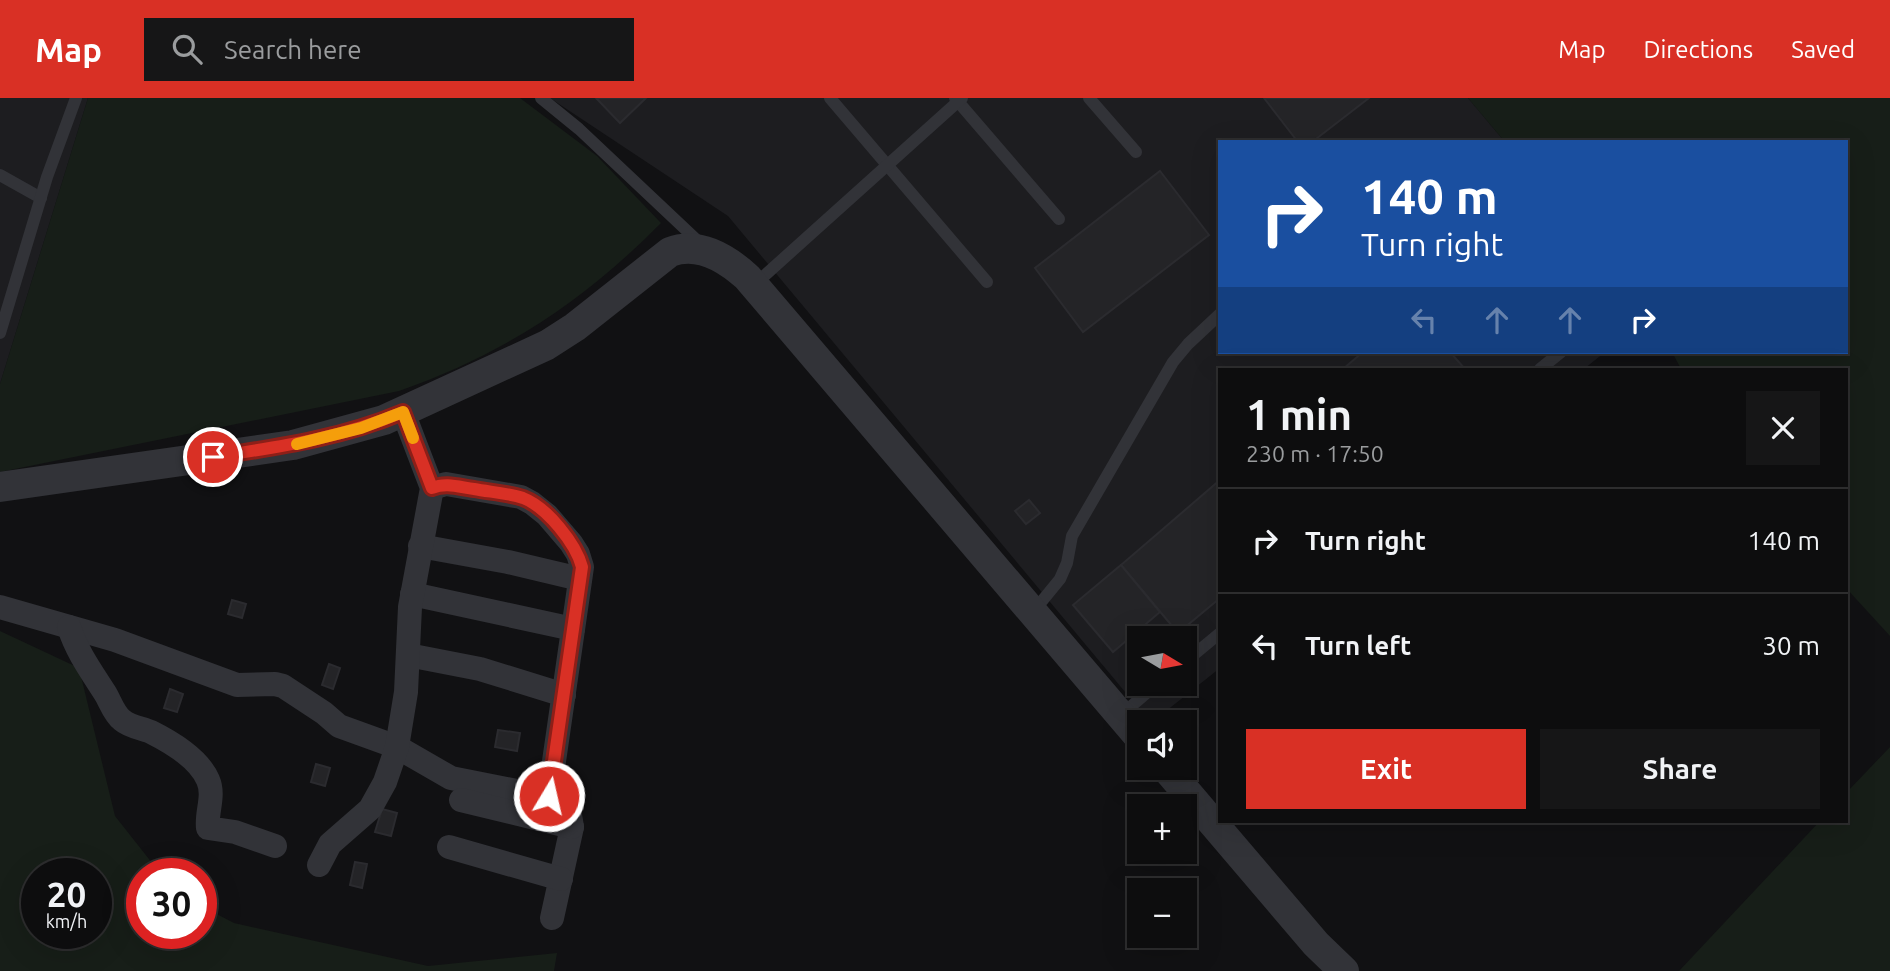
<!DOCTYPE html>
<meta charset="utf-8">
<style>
:root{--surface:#0d0d0e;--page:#161617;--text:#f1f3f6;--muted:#9a9c9e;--line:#2d2d2e;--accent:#d93025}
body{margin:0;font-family:Ubuntu,sans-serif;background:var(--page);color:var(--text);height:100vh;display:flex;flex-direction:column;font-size:26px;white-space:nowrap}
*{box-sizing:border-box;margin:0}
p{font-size:23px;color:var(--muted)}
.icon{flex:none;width:38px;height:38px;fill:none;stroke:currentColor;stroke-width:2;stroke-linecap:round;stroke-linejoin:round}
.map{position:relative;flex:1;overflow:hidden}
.drawer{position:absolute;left:1218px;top:270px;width:630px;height:455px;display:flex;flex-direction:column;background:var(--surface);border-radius:0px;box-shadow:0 7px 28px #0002,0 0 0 2px var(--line)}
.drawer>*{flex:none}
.guide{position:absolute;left:1218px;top:42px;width:630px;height:214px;border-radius:0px;box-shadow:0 7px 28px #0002,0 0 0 2px var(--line);background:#1a4fa0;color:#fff;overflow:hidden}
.needle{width:46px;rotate:100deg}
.buttons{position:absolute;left:1127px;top:528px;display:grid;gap:14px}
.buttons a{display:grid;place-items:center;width:70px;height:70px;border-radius:0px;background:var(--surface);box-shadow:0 7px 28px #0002,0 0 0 2px var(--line);font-size:35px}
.speed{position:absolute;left:21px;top:760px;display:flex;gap:14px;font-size:35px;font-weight:700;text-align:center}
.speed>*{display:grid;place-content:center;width:91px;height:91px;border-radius:50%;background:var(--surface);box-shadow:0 7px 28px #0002,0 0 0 2px var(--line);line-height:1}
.speed small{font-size:18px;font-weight:400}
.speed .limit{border:10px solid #d22;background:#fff;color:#111}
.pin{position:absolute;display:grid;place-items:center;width:60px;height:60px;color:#fff;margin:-30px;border:4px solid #fff;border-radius:50%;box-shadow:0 2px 7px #0007}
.me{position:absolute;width:77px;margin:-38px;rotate:9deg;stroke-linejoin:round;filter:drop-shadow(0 0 5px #0008)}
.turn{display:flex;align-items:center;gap:24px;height:147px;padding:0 28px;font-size:32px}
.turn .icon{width:91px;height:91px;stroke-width:2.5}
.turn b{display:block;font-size:49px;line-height:60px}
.lanes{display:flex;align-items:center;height:66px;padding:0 28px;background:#0003;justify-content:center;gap:35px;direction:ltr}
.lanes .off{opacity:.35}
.round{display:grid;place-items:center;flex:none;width:74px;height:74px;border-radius:0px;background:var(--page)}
.head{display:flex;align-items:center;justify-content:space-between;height:119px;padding:0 28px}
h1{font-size:42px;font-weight:700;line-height:52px}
.cta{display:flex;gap:14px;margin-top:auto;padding:14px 28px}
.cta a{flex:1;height:80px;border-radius:0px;background:var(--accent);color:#fff;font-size:28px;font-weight:700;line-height:80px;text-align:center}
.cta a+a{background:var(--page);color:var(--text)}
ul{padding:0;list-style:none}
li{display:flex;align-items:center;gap:21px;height:105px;padding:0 28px;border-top:2px solid var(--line)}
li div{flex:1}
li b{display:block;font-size:26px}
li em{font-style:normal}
header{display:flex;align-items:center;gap:42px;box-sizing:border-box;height:98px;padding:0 35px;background:var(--accent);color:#fff}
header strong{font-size:33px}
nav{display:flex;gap:38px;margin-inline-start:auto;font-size:24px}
.search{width:490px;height:63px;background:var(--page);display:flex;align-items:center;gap:18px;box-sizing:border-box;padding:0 24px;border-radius:0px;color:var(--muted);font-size:26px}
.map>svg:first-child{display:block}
.built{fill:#1d1d20;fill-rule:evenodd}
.green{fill:#171e18;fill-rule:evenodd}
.building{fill:#242427;stroke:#2b2b2f;stroke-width:2}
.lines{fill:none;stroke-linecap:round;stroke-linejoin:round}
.service{stroke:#323338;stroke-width:12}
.minor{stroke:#323338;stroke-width:24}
.tertiary{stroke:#323338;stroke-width:30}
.route-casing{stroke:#8d1f18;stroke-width:18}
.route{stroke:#d93025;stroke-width:12}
.slow{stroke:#f59e0b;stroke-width:12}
</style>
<header>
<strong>Map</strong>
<div class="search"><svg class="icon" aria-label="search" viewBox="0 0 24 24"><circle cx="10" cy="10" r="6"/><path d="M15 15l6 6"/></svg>Search here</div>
<nav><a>Map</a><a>Directions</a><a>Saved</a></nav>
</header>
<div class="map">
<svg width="1890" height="873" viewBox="0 0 1890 873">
<rect width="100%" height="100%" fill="#111113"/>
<!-- built -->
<g class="built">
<path d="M 0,0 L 88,0 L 0,286 Z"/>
<path d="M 550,0 L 1468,0 L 1505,44 L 1220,44 L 1220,254 L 1605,254 L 1584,271 L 1220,271 L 1220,570 L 1151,625 L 728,118 ZM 1139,541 L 1185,541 L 1185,586 L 1139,586 Z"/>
</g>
<!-- green -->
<g class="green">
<path d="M 88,0 L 520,0 L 597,58 L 661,125 C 583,204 504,256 399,293 L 0,374 L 0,286 Z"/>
<path d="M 1468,0 L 1890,0 L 1890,538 L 1846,490 L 1846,271 L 1681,271 L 1672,254 L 1846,254 L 1846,44 L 1505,44 Z"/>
<path d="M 0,533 L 79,570 L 115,718 L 160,775 L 142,775 L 142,835 L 201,835 L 201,808 L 234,825 L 428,868 L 557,855 L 554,873 L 0,873 ZM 37,775 L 96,775 L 96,835 L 37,835 Z"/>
<path d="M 1890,649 L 1890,873 L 1679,873 L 1820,723 L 1846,723 L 1846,695 Z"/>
</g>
<!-- building -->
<g class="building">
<path d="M 596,0 L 646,0 L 620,25 Z"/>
<path d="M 1264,0 L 1369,0 L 1312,44 L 1298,44 Z"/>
<path d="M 1160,73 L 1209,137 L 1083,234 L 1035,170 Z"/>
<path d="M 1363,254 L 1450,254 L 1465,271 L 1343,271 Z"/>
<path d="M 1220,382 L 1220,500 L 1178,535 L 1121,467 Z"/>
<path d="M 1029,402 L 1040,415 L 1026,426 L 1015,413 Z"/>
<path d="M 1121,467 L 1160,514 L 1113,554 L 1073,507 Z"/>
<path d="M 232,502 L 246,506 L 242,520 L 228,516 Z"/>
<path d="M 329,566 L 340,570 L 333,591 L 322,587 Z"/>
<path d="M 170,591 L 183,596 L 177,614 L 164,610 Z"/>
<path d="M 498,632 L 520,635 L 517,653 L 495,649 Z"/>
<path d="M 316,666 L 330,670 L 325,688 L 311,684 Z"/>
<path d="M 382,711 L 397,715 L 391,738 L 375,734 Z"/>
<path d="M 355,764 L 367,766 L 362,790 L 350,787 Z"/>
</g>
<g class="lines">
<!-- service -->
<g class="service">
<path d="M 541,0 L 579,31 L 701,146"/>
<path d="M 830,0 L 987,184"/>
<path d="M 955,0 L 1059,121"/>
<path d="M 1089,0 L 1136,54"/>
<path d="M 0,77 L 41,100"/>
<path d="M 754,187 L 962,0"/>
<path d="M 0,235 L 47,79 L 76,0"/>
<path d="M 1540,271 L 1561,254"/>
<path d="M 1033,514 L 1060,481 L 1067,465 L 1072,438 L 1173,264 L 1188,246 L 1220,216"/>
<path d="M 1185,564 L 1220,535"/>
<path d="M 1121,617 L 1157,586"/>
</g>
<!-- minor -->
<g class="minor">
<path d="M 432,390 L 446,386 L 521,399 L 532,405 L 547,417 L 571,445 L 578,456 L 582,469 L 549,698"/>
<path d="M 420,448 L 508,464 L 580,481"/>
<path d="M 412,496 L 573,531"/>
<path d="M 0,509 L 115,542 L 237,587 L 275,586 L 283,588 L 324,615 L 339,628 L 397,649 L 451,680 L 557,701 L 569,711 L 572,729 L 552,820"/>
<path d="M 69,529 C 77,554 91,573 105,595 C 110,603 114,616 122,622 C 130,629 142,630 151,634 C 171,644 199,661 208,682 C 215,698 206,714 208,730 L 235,734 L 275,748"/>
<path d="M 408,557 L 480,571 L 564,597"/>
<path d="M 461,702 L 572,729"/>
<path d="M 449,749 L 561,781"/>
<path d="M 319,767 L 330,746 L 370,711 L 385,684 L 397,649 L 406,594 L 410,509 L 432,390 L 403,314"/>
</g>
<!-- tertiary -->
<g class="tertiary">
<path d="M 0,389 L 293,347 L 384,322 L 547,247 L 575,229 L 670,154 C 699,143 726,160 747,179 L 1139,639"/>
<path d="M 1166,670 L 1316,846 L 1344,873"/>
</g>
</g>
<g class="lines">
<!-- route casing -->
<g class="route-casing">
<path id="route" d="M 213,359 C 278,349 342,340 403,314 L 432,390 C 446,384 459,389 474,391 C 490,394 508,395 523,400 C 547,409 576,446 582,469 L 549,698"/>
</g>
<!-- route -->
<use href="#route" class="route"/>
<!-- slow -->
<path class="slow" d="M 297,346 L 361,330 L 403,314 L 413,340"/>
</g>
</svg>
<div class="buttons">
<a><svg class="needle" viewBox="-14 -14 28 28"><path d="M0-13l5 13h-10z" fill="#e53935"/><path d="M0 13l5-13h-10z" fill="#9a9c9e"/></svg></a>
<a><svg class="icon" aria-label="sound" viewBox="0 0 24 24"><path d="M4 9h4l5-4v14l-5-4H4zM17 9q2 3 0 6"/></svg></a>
<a>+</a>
<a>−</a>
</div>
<div class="speed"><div>20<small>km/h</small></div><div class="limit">30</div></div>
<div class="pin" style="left:213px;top:359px;background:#d93025"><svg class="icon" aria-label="arrive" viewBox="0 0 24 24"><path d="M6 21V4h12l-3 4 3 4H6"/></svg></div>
<svg class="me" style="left:549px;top:698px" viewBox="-20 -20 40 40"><circle r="17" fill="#d93025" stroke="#fff" stroke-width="3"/><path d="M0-11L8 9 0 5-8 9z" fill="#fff"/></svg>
<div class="guide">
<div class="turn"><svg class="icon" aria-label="right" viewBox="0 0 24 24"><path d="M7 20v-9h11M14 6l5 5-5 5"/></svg><div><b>140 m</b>Turn right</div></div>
<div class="lanes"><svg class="icon off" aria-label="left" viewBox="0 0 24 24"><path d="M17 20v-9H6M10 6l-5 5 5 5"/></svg><svg class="icon off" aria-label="ahead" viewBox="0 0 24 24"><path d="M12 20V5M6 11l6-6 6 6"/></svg><svg class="icon off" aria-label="ahead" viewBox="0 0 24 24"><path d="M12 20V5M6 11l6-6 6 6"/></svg><svg class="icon" aria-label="right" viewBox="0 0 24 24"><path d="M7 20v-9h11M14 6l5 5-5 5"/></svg></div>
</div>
<section class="drawer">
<div class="head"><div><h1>1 min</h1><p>230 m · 17:50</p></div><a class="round"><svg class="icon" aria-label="close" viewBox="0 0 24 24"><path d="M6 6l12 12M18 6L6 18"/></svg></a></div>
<ul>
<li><svg class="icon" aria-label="right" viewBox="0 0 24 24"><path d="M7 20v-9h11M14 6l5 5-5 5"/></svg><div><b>Turn right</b></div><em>140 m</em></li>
<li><svg class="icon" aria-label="left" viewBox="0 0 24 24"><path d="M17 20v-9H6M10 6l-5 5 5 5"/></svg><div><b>Turn left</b></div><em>30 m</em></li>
</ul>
<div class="cta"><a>Exit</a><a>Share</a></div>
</section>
</div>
